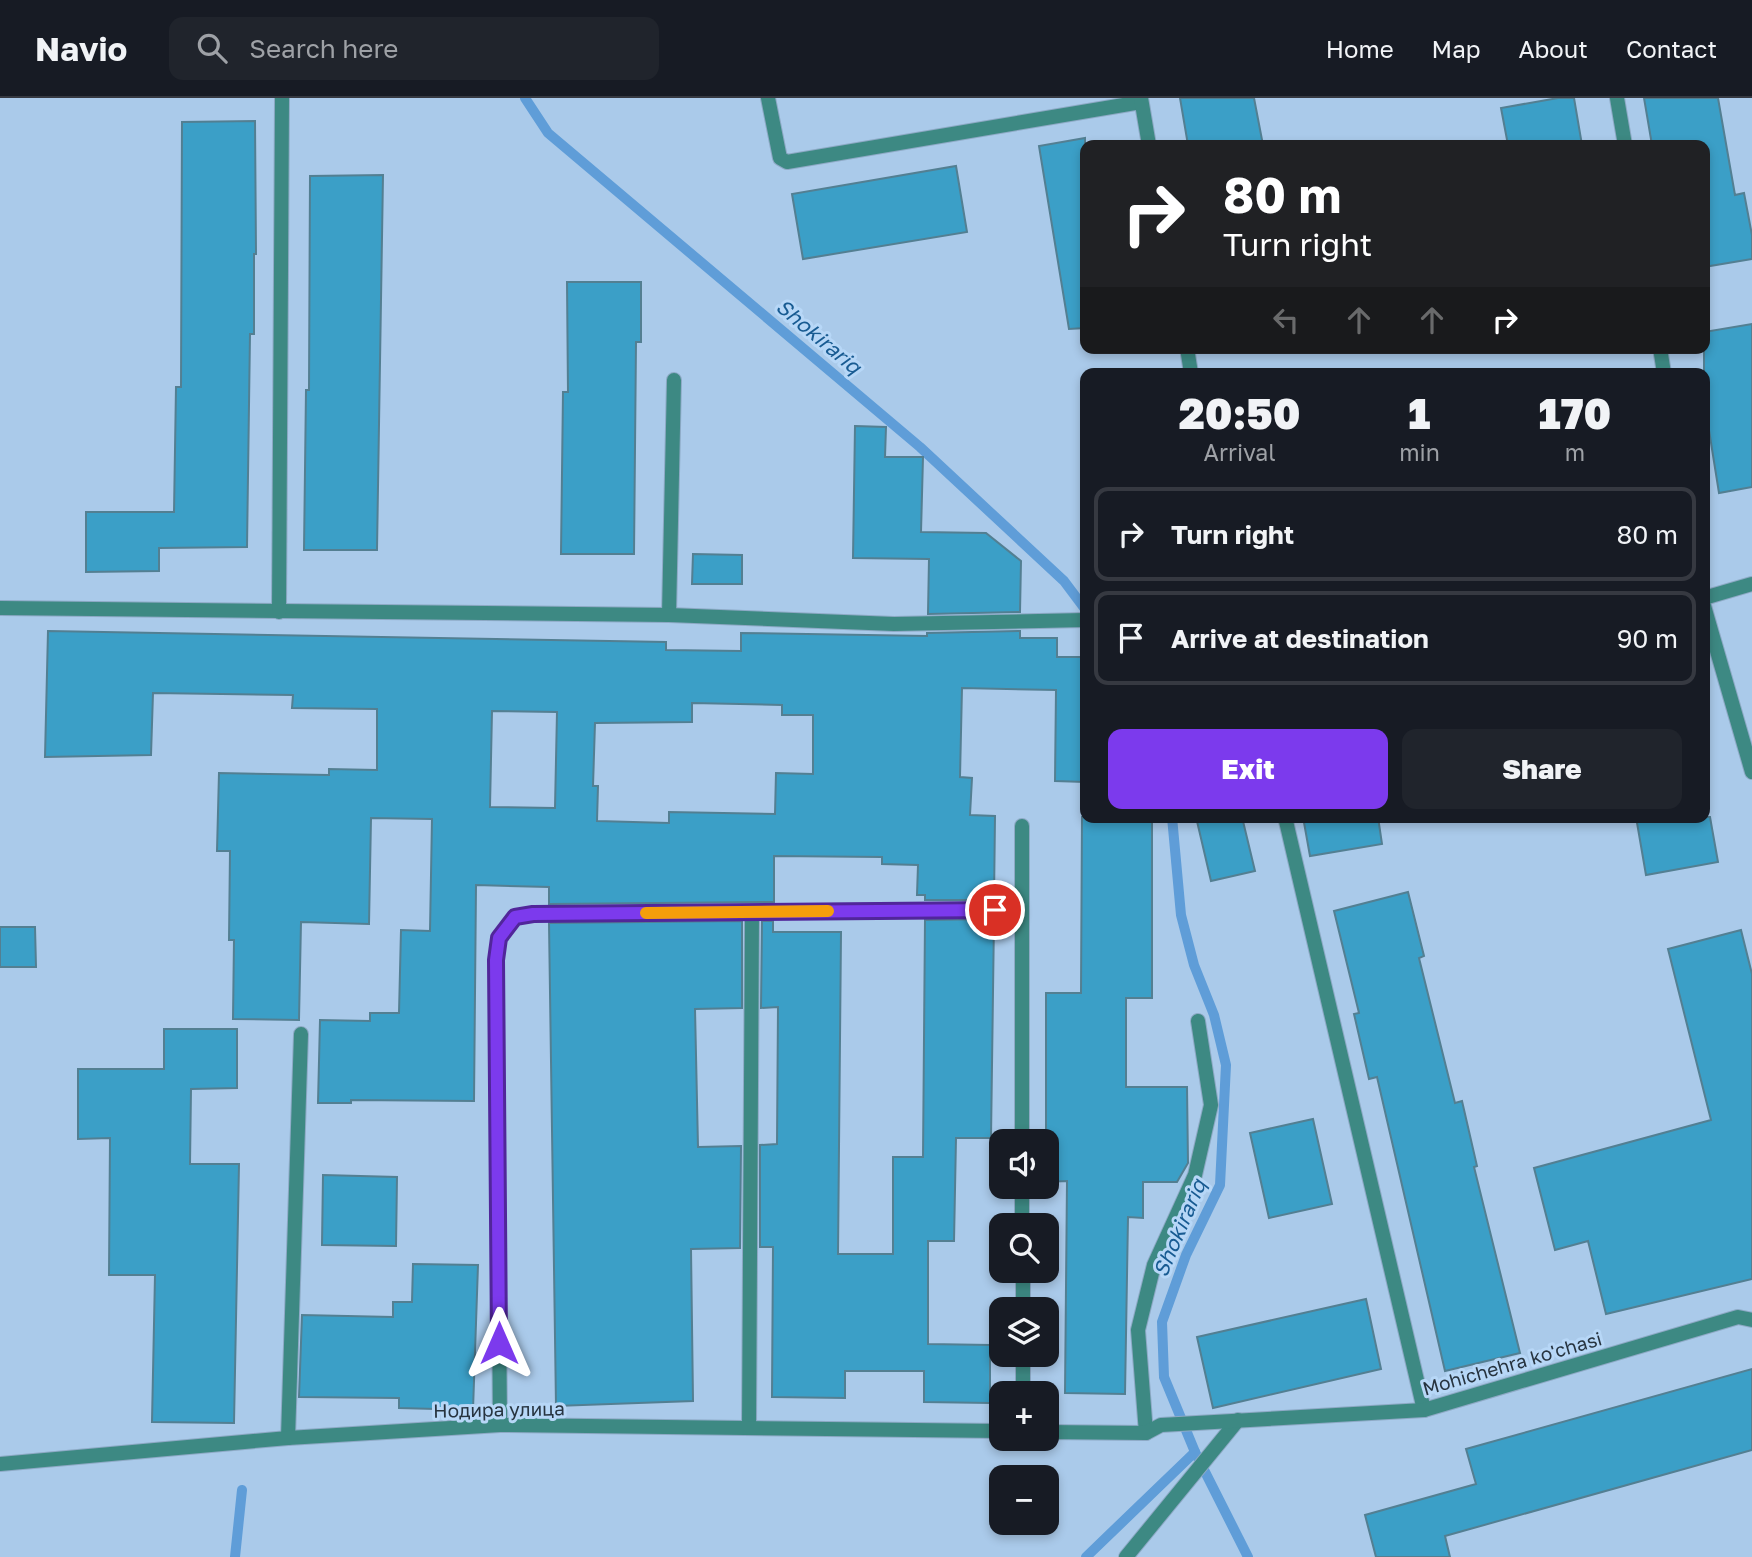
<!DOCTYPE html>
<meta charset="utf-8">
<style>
:root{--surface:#171b24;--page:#20242c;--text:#f1f3f6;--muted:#9ea1a6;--line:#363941;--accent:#7c3aed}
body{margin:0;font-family:"Golos Text",sans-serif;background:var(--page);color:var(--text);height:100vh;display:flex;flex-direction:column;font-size:26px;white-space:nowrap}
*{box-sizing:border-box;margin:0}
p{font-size:23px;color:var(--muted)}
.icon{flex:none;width:38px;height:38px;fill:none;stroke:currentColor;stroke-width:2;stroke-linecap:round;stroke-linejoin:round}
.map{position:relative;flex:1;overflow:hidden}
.details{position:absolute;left:1080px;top:270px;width:630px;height:455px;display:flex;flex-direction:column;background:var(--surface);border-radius:14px;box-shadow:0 4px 10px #0003}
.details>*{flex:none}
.top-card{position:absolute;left:1080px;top:42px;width:630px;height:214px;border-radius:14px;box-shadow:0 4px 10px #0003;background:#202124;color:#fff;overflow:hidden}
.tools{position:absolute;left:989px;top:1031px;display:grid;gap:14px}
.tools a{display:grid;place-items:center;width:70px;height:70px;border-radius:14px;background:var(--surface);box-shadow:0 4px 10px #0003;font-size:35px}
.pin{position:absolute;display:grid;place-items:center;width:60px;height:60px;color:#fff;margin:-30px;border:4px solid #fff;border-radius:50%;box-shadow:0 2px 7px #0007}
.me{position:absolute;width:77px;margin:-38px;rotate:0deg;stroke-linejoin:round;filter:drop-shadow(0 0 5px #0008)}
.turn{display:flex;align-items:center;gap:24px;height:147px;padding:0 28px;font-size:32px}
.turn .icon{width:91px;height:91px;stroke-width:2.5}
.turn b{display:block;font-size:49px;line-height:60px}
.lanes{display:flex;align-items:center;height:66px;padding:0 28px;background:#0003;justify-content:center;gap:35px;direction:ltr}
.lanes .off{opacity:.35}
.eta{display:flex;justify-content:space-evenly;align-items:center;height:119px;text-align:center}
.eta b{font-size:42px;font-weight:800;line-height:49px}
.action{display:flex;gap:14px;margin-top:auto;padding:14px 28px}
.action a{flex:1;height:80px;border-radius:14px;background:var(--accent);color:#fff;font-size:28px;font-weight:800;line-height:80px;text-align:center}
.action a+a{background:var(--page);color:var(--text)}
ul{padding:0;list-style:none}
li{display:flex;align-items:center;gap:21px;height:94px;margin:0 14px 10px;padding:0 14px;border:4px solid var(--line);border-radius:14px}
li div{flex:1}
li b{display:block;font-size:26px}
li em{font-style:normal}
header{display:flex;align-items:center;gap:42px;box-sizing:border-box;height:98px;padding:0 35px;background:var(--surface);border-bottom:2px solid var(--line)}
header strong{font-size:33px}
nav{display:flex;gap:38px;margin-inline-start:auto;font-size:24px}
.search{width:490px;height:63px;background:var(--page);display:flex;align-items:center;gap:18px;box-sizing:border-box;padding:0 24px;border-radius:14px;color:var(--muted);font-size:26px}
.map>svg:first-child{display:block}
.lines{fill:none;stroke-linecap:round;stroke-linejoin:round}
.stream{stroke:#5f9dd8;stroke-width:10}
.building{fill:#3b9fc7;stroke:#537f92;stroke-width:2;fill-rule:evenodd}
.lane-casing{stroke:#8da9c5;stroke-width:16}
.street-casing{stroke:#8da9c5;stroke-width:16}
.lane{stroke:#3d8983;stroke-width:14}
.street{stroke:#3d8983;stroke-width:14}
.route-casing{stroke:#51269a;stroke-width:18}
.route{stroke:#7c3aed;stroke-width:12}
.slow{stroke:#f59e0b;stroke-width:12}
.labels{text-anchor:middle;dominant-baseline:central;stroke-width:6;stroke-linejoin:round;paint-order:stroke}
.street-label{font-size:19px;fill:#273440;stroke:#b7d7f7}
.water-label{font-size:21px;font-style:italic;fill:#185b92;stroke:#b7d7f7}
</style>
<header>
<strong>Navio</strong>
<div class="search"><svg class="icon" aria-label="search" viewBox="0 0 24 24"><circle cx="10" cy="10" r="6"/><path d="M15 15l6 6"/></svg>Search here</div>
<nav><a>Home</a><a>Map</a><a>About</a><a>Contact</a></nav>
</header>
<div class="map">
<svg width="1752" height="1459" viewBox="0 0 1752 1459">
<rect width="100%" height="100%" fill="#aacaea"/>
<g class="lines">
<!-- stream -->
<g class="stream">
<path d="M 525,0 L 548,35 L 920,349 L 1064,483 L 1085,511"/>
<path d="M 1172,719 L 1181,817 L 1194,867 L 1214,917 L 1226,967 L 1220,1087 L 1186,1157 L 1162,1224 L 1164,1279 L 1195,1354 L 1248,1459"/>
<path d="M 235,1459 L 242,1392"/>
<path d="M 1086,1459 L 1195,1354"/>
</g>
</g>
<!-- building -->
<g class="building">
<path d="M 1180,0 L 1254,0 L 1263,47 L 1188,47 Z"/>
<path d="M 1558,0 L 1574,0 L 1582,47 L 1508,47 L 1501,10 Z"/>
<path d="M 1644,0 L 1718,0 L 1735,97 L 1744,95 L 1752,137 L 1752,161 L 1704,169 L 1704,47 L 1652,47 Z"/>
<path d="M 255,23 L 256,156 L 254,156 L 254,236 L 250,236 L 247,449 L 159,450 L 159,473 L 86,474 L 86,414 L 174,414 L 176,289 L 181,289 L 182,24 Z"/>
<path d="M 1085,40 L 1085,230 L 1069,231 L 1039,48 Z"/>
<path d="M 956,68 L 967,134 L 803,161 L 792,96 Z"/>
<path d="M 383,77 L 377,452 L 304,452 L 306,292 L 309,292 L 310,78 Z"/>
<path d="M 567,184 L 641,184 L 641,244 L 636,244 L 634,456 L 561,456 L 563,294 L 568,294 Z"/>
<path d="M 1752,226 L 1752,389 L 1719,395 L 1704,301 L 1704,234 Z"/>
<path d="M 855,328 L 886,329 L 885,359 L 923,359 L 921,434 L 986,435 L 1021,463 L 1020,514 L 928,516 L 929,461 L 853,460 Z"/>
<path d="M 693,456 L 742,457 L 742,486 L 692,486 Z"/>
<path d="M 48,533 L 666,544 L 666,552 L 741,553 L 741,535 L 927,538 L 927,535 L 1020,533 L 1020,540 L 1057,540 L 1057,559 L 1085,559 L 1085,684 L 1055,683 L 1056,592 L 962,590 L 960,679 L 972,680 L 970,717 L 995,718 L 994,802 L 925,802 L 925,797 L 917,797 L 918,767 L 882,766 L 882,759 L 774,758 L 774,804 L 549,806 L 549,789 L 476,787 L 474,1003 L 351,1002 L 351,1005 L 318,1005 L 320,922 L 370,923 L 370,915 L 399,915 L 401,832 L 430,833 L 432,721 L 371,720 L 369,826 L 301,824 L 299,922 L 233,921 L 234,842 L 229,842 L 230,753 L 217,753 L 219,675 L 329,677 L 329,671 L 377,672 L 377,611 L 292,610 L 293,597 L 153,595 L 151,657 L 45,659 ZM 692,605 L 782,607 L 782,617 L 813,617 L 813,676 L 776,675 L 775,716 L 669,714 L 669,725 L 597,723 L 598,688 L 593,688 L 595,625 L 692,624 ZM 492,613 L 557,614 L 555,710 L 490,709 Z"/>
<path d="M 1082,719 L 1152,719 L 1152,900 L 1126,900 L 1126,989 L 1187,989 L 1188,1065 L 1177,1084 L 1143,1084 L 1143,1120 L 1128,1119 L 1125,1296 L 1065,1295 L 1067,1083 L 1046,1084 L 1046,895 L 1081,895 Z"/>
<path d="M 1196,719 L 1242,719 L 1255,773 L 1211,783 Z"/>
<path d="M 1303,719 L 1378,719 L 1382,746 L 1310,758 Z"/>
<path d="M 1636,719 L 1710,719 L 1718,764 L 1646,777 Z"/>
<path d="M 1408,794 L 1424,858 L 1419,860 L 1455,1005 L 1462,1003 L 1477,1068 L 1474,1069 L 1520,1255 L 1445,1273 L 1377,979 L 1369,981 L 1354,916 L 1359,915 L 1334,813 Z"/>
<path d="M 994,821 L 991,1040 L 956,1040 L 954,1143 L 928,1143 L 928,1246 L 990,1247 L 990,1305 L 924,1304 L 924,1273 L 845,1273 L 845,1300 L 772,1299 L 773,1149 L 760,1149 L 760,1047 L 777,1046 L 778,909 L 761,910 L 762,823 L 773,823 L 773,834 L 841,834 L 838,1156 L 893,1156 L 893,1059 L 923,1059 L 925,822 Z"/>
<path d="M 742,823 L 742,910 L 695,911 L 698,1049 L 741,1048 L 740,1150 L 691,1151 L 693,1303 L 556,1308 L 549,825 Z"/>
<path d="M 0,829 L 35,829 L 36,869 L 0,869 Z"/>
<path d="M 1741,832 L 1752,876 L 1752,1181 L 1606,1216 L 1588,1143 L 1555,1152 L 1534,1070 L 1711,1022 L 1668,851 Z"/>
<path d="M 164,931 L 237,931 L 237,990 L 191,991 L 190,1066 L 239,1066 L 234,1325 L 152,1324 L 155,1177 L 109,1177 L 110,1040 L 78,1041 L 78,971 L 164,971 Z"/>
<path d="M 1313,1021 L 1332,1106 L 1269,1120 L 1250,1035 Z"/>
<path d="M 323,1077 L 397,1079 L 396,1148 L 322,1147 Z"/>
<path d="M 413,1166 L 478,1167 L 473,1312 L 399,1310 L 399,1300 L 299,1299 L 302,1217 L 393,1219 L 393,1204 L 412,1204 Z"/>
<path d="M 1366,1201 L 1381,1271 L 1213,1310 L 1197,1239 Z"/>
<path d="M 1752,1271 L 1752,1352 L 1445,1438 L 1450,1459 L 1376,1459 L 1365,1417 L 1476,1386 L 1466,1351 Z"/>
</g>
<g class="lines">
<!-- lane casing -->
<g class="lane-casing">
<g id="lane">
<path d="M 669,517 L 674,282"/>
<path d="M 1146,1335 L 1138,1232 L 1154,1167 L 1195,1077 L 1211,1007 L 1198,923"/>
<path d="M 288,1340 L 301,936"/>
<path d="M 1126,1459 L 1238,1322"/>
</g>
</g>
<!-- street casing -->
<g class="street-casing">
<g id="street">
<path d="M 768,0 L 780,60 L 787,64 L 1141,4"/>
<path d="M 1141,0 L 1149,47"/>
<path d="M 1617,0 L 1625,47"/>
<path d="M 1187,250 L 1191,275"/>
<path d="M 1660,250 L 1664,275"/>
<path d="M 1704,500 L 1752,486"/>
<path d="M 1704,508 L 1752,674"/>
<path d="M 0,510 L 669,517 L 894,526 L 1085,522"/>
<path d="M 279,514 L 282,0"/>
<path d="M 1285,719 L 1424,1312"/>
<path d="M 1022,728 L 1022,811"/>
<path d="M 1022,1088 L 1022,1127"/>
<path d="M 1023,1172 L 1023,1211"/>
<path d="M 1023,1256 L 1023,1295"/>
<path d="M 500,1327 L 496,862 L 499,840 L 515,819 L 533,816 L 1022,811 L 1022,1043"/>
<path d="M 749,1330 L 752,814"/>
<path d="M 1046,1334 L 1146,1335 L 1161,1327 L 1424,1312 L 1738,1219 L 1752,1222"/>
<path d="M 0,1366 L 288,1340 L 500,1327 L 1001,1333"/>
</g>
</g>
<!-- lane -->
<use href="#lane" class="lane"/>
<!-- street -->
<use href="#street" class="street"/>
</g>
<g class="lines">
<!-- route casing -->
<g class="route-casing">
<path id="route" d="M 499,1245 L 496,862 L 499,840 L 515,819 L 533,816 L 995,812"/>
</g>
<!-- route -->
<use href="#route" class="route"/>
<!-- slow -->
<path class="slow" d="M 646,815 L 828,813"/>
</g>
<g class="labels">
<!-- street labels -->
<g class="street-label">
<text transform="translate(1512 1265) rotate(-16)">Mohichehra ko'chasi</text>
<text transform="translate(499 1311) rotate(-1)">Нодира улица</text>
</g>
<!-- water labels -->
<g class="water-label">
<text transform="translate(819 238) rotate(40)">Shokirariq</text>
<text transform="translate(1179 1130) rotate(-67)">Shokirariq</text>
</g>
</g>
</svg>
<div class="tools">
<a><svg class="icon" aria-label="sound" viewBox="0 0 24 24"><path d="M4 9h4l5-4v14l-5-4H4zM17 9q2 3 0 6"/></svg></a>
<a><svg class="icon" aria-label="search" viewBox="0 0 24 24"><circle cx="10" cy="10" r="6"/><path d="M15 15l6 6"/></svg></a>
<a><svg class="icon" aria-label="layers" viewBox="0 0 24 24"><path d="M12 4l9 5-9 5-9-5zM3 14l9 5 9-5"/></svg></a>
<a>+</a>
<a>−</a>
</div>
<div class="pin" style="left:995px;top:812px;background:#d93025"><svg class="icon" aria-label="arrive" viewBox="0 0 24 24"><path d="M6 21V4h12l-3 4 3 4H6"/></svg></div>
<svg class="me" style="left:499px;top:1245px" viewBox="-20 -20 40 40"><path d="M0-17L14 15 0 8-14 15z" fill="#7c3aed" stroke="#fff" stroke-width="4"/></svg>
<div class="top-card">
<div class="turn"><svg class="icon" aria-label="right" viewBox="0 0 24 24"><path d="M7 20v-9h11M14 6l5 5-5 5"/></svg><div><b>80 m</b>Turn right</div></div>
<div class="lanes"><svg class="icon off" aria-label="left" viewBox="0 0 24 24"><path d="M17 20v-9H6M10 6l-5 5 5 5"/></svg><svg class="icon off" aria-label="ahead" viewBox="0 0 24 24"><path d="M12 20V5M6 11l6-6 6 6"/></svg><svg class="icon off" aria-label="ahead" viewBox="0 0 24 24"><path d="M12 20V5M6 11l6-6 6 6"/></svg><svg class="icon" aria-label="right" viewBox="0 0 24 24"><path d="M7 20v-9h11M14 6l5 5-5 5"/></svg></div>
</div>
<section class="details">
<div class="eta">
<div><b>20:50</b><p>Arrival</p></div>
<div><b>1</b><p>min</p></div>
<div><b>170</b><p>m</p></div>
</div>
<ul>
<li><svg class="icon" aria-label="right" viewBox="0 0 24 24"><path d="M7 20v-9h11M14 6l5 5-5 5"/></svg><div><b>Turn right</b></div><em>80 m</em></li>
<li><svg class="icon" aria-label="arrive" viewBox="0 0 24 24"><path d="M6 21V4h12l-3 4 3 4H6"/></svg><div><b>Arrive at destination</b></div><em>90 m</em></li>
</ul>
<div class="action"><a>Exit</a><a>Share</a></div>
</section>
</div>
